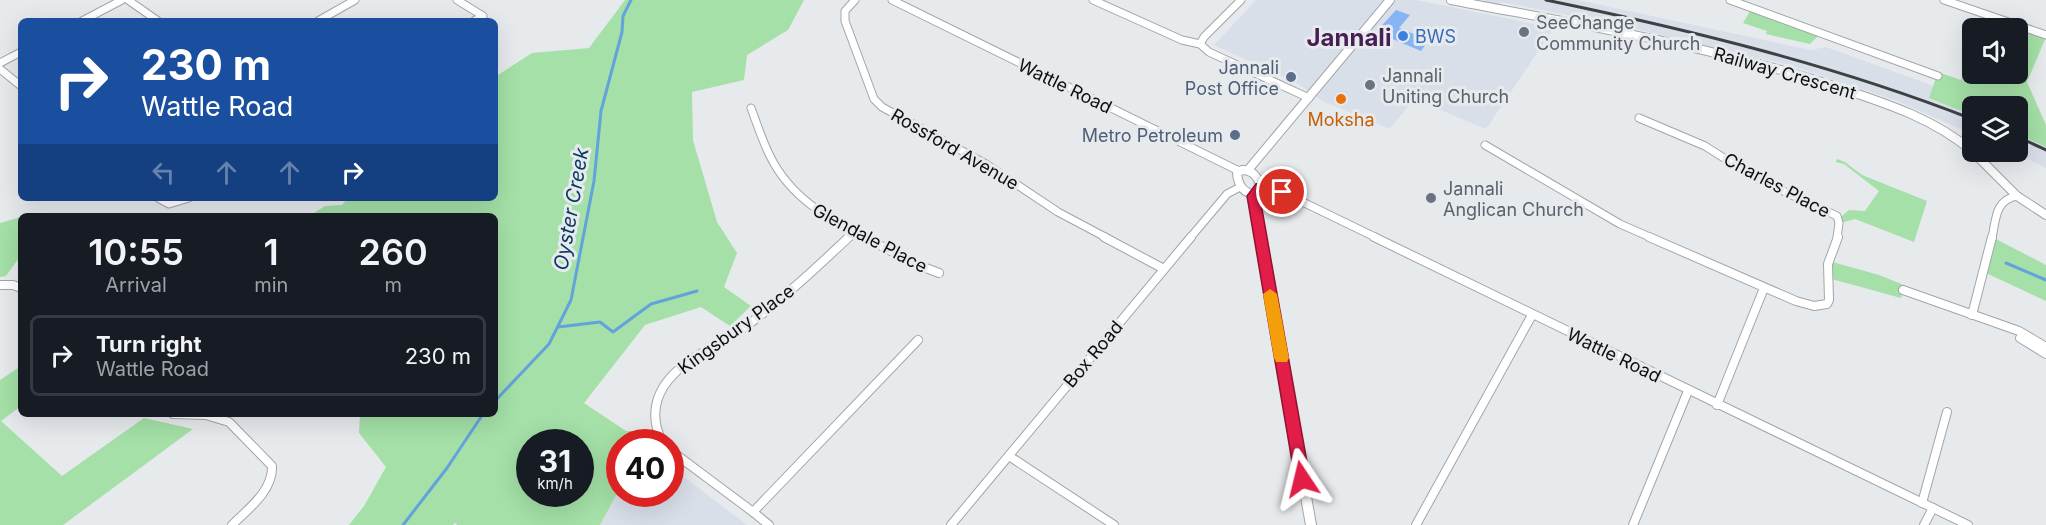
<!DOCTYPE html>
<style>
:root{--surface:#171b24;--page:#20242c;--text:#f1f3f6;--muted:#9ea1a6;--line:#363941}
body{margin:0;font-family:Inter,sans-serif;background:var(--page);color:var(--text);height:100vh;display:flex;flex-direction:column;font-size:22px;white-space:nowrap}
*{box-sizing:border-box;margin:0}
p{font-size:20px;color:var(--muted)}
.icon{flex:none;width:33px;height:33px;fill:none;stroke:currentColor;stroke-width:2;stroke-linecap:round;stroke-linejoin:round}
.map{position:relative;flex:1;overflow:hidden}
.sheet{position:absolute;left:18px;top:213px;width:480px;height:204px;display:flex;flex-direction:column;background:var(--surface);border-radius:9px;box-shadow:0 6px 24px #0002}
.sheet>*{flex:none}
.hud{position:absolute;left:18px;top:18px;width:480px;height:183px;border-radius:9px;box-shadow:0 6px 24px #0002;background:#1a4fa0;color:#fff;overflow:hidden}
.controls{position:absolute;left:1962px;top:18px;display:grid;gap:12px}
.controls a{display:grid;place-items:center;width:66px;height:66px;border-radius:9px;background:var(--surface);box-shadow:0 6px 24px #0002;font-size:30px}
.speed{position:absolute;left:516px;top:429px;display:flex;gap:12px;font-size:30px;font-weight:700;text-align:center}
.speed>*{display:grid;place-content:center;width:78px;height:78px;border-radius:50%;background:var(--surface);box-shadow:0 6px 24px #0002;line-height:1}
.speed small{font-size:15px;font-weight:400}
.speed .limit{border:9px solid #d22;background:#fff;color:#111}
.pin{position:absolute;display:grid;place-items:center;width:51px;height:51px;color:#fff;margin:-26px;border:3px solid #fff;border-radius:50%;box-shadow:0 2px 6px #0007}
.me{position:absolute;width:66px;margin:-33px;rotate:350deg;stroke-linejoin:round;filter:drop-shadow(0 0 4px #0008)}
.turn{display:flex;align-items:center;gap:21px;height:126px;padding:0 24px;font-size:27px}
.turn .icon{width:78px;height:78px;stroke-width:2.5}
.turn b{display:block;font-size:42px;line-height:51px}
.lanes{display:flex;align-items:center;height:57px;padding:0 24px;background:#0003;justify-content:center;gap:30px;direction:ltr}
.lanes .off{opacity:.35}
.eta{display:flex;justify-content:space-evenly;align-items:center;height:102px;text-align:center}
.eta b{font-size:36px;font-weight:600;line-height:42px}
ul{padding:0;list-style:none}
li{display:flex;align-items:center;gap:18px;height:81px;margin:0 12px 9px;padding:0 12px;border:3px solid var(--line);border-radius:9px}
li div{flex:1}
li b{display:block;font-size:22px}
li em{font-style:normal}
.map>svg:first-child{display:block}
.built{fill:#d8dfe9}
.green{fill:#a4e0a7;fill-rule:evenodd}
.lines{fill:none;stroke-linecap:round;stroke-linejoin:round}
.stream{stroke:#63a3dc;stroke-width:3}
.building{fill:#86b5f6}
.minor-far1-casing{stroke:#a2a5a8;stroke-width:9}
.minor-casing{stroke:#a2a5a8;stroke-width:10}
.tertiary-far1-casing{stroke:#a2a5a8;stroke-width:10}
.tertiary-casing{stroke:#a2a5a8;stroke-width:12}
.minor-far1{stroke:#fff;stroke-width:7}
.minor{stroke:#fff;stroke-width:8}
.tertiary-far1{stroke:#fff;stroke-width:8}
.tertiary{stroke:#fff;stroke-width:10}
.rail{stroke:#3e4041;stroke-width:3}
.route{fill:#e11d48;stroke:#92132f;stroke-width:1.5}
.slow{fill:#f59e0b}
.worship-dot{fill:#6b7280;stroke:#e7eaed;stroke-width:2}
.shop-dot{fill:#3f7fe0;stroke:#e7eaed;stroke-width:2}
.service-dot{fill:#5c6f8a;stroke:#e7eaed;stroke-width:2}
.food-dot{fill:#e8710a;stroke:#e7eaed;stroke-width:2}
.labels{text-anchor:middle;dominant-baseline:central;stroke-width:6;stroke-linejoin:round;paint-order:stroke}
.worship-label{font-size:18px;fill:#5b616d;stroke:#e7eaed;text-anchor:start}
.shop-label{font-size:18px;fill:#366cbe;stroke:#e7eaed;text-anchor:start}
.service-label{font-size:18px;fill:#4e5e75;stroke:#e7eaed;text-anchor:end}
.street-label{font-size:18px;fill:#0d0e0f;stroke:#e7eaed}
.food-label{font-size:18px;fill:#c56008;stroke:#e7eaed}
.water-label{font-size:20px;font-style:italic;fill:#063a5e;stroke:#e7eaed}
.district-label{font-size:24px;font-weight:bold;fill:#461f54;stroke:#e7eaed}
</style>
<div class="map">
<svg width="2046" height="525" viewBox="0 0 2046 525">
<rect width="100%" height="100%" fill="#e7eaed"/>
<!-- built -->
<g class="built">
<path d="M 1256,0 L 1416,0 L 1554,28 L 1486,129 L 1414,99 L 1390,129 L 1322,101 L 1300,85 L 1214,45 Z"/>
<path d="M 1484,0 L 1578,0 L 1810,50 L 1826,47 L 1984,104 L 1972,106 L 1972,134 L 1897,101 L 1790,65 L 1626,27 L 1501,2 L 1500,6 L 1485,3 Z"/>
<path d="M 2018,119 L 2046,132 L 2046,168 L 2012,152 L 2018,152 Z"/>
<path d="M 671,467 L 747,525 L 600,525 L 619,490 L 620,494 L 670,494 Z"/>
</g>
<!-- green -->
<g class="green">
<path d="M 625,0 L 804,0 L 788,30 L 747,55 L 744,80 L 692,92 L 693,140 L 717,222 L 737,253 L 724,287 L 751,306 L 730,326 L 701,307 L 645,325 L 584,403 L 626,431 L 640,431 L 643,442 L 620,442 L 619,490 L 600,525 L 457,525 L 455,523 L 453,525 L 349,525 L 364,506 L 386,467 L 359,433 L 360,414 L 495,414 L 495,216 L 309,216 L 325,206 L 342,205 L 348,198 L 495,198 L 495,77 L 532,53 L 589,48 ZM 580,442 L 580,494 L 530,494 L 530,442 Z"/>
<path d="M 1752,8 L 1820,34 L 1810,44 L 1766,34 L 1767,31 L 1743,23 Z"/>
<path d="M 1986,15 L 2046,37 L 2027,82 L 2046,125 L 2046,147 L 2018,134 L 2018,106 L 1972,106 L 1972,115 L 1929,98 L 1938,72 L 1961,80 L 1972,50 L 1972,74 L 2018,74 L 2018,28 L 1981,28 Z"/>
<path d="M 1837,159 L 1845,162 L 1862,175 L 1927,201 L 1914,242 L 1855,219 L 1840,223 L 1837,216 L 1842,216 L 1849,210 L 1865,211 L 1879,191 L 1844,164 L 1836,162 Z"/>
<path d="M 21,217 L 21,255 L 6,276 L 0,277 L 0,223 Z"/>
<path d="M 1992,237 L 2046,265 L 2046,301 L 1984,272 Z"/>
<path d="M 1829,261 L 1879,275 L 1904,285 L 1901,298 L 1828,278 Z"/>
<path d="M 21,366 L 21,406 L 1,421 L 62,476 L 144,418 L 193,429 L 63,525 L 0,525 L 0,380 Z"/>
</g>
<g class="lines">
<!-- stream -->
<g class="stream">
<path d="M 2006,263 L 2046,280"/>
<path d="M 558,327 L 600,322 L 613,332 L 651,304 L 697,291"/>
<path d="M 495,401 L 549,344 L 571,300 L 594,181 L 601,111 L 622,32 L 623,16 L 631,0"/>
<path d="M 403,525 L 447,468 L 483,414"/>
</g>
</g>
<!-- building -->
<path class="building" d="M 1396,10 L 1410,15 L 1399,28 L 1429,40 L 1421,51 L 1376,32 Z"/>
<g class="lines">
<!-- minor-far1 casing -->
<g class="minor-far1-casing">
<g id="minor-far1">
<path d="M 128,0 L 158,21"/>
<path d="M 457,0 L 483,16 L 474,21"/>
<path d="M 855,0 L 845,11 L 845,21 L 874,99 L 882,107 L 986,164 L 1058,212 L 1107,238"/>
<path d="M 892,0 L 1239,171"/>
<path d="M 1093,0 L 1182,40 L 1200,44 L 1209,52 L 1309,98"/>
<path d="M 1730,0 L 1938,76"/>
<path d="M 1944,0 L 2046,35"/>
<path d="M 82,21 L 122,0"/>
<path d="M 318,21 L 355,0"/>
<path d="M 1200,44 L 1204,37 L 1241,0"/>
<path d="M 0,63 L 21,52"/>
<path d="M 0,69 L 21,86"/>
<path d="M 751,108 C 757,124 762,140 770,156 C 790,197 828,219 867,238"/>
<path d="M 1639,118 L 1705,146 L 1757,179 L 1837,216 L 1839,223 L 1837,238"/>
<path d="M 1485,145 L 1620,224 L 1652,238"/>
<path d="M 1261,187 L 1282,192 L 1377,238"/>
<path d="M 158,198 L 169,204 L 189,198"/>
<path d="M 847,238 L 853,233"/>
<path d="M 1190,238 L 1227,194 L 1240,187"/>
<path d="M 1992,238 C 1996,219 1995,200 2017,196"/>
</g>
</g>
<!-- minor casing -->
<g class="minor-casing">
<g id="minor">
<path d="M 864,237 L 918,265 L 939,273"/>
<path d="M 1104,237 L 1164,269"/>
<path d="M 1374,237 L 1968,525"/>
<path d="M 1649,237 L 1796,301 L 1814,306 L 1827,304 L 1829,300 L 1828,264 L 1838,237"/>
<path d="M 0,285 L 13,285 L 21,288"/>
<path d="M 1903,290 L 2019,331 L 2046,347"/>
<path d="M 1972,315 L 1992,237"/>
<path d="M 2020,338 L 2046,354"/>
<path d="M 1717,405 L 1764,288"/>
<path d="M 173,414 L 206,415 L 229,422 L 272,466 C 273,491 248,509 232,525"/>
<path d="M 663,442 C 652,424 653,403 664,386 C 683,357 719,346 745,327 C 782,300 816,268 849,237"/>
<path d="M 670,450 L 753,512"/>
<path d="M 1009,456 L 1114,525"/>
<path d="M 1922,503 L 1947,412"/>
<path d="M 769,525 L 753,512 L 918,340"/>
<path d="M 951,525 L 1191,237"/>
<path d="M 1416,525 L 1532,315"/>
<path d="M 1633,525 L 1688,391"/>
<path d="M 1924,525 L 1933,508"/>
</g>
</g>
<!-- tertiary-far1 casing -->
<g class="tertiary-far1-casing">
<g id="tertiary-far1">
<path d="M 1451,0 C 1581,25 1712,46 1837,87 C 1885,103 1933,118 1972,151"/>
<path d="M 1973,152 L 2017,196 L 2046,215"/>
<path d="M 1242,170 C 1253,170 1258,177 1261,187 L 1256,195 C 1243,193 1238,185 1237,173 Z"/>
<path d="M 1248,170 L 1390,0"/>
<path d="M 1253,196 L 1260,238"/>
</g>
</g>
<!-- tertiary casing -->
<g class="tertiary-casing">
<path id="tertiary" d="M 1260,237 L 1311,525"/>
</g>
<!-- minor-far1 -->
<use href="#minor-far1" class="minor-far1"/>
<!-- minor -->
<use href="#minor" class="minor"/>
<!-- tertiary-far1 -->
<use href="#tertiary-far1" class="tertiary-far1"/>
<!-- tertiary -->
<use href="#tertiary" class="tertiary"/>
<!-- rail -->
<g class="rail">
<path d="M 1546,0 C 1691,30 1834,65 1972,119"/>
<path d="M 2018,137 L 2046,150"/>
</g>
</g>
<!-- route -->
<path class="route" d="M 1261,183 L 1287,189 L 1289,192 L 1282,197 L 1265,193 L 1260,198 L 1310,479 L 1308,484 L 1302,486 L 1297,484 L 1295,479 L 1247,196 L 1256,184 Z"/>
<!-- slow -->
<path class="slow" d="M 1270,289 L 1277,294 L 1289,358 L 1287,362 L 1276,362 L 1274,358 L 1263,294 Z"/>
<!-- markers -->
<g class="worship-dot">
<circle cx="1524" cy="32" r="6"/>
<circle cx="1370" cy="85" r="6"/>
<circle cx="1431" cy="198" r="6"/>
</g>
<circle class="shop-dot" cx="1403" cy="36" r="6"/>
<g class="service-dot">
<circle cx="1291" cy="77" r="6"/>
<circle cx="1235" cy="135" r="6"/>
</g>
<circle class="food-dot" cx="1341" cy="99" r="6"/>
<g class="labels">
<!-- worship labels -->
<g class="worship-label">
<text x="1536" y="22">SeeChange<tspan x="1536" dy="21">Community Church</tspan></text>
<text x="1382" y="75">Jannali<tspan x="1382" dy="21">Uniting Church</tspan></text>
<text x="1443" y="188">Jannali<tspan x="1443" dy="21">Anglican Church</tspan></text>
</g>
<!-- shop labels -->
<g class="shop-label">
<text x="1415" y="36">BWS</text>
</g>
<!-- service labels -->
<g class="service-label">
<text x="1279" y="67">Jannali<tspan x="1279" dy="21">Post Office</tspan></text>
<text x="1223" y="135">Metro Petroleum</text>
</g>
<!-- street labels -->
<g class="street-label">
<text transform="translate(1785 73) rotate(16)">Railway Crescent</text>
<text transform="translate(1065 86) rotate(26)">Wattle Road</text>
<text transform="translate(955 149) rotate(30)">Rossford Avenue</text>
<text transform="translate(1777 185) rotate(28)">Charles Place</text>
<text transform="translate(870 238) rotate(28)">Glendale Place</text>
<text transform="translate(736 329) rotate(-36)">Kingsbury Place</text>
<text transform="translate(1093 354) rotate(-50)">Box Road</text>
<text transform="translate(1614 355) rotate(26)">Wattle Road</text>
</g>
<!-- food labels -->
<g class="food-label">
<text x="1341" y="119">Moksha</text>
</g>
<!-- water labels -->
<g class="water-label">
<text transform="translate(571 209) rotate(-80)">Oyster Creek</text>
</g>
<!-- district labels -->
<g class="district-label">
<text x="1349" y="37">Jannali</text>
</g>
</g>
</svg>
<div class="controls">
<a><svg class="icon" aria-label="sound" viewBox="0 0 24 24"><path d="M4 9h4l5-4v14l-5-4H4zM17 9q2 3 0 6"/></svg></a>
<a><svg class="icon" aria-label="layers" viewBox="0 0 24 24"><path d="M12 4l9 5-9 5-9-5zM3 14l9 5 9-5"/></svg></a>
</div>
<div class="speed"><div>31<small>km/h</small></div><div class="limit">40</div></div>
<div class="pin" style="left:1282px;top:192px;background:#d93025"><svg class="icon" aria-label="arrive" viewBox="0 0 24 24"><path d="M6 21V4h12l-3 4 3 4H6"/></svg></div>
<svg class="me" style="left:1302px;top:479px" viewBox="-20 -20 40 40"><path d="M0-17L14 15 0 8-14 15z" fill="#e11d48" stroke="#fff" stroke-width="4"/></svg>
<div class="hud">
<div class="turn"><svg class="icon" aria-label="right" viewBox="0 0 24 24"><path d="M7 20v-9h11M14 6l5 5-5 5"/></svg><div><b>230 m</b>Wattle Road</div></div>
<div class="lanes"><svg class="icon off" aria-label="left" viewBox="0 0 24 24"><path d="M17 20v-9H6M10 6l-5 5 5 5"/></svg><svg class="icon off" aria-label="ahead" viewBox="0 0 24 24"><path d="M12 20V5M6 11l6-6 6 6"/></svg><svg class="icon off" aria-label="ahead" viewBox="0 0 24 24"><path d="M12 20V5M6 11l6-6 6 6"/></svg><svg class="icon" aria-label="right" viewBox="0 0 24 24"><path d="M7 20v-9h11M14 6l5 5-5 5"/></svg></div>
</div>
<section class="sheet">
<div class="eta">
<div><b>10:55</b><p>Arrival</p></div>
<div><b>1</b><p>min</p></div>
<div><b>260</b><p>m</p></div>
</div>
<ul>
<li><svg class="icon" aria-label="right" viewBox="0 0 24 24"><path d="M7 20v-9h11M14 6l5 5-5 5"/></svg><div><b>Turn right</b><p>Wattle Road</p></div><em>230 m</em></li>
</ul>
</section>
</div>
